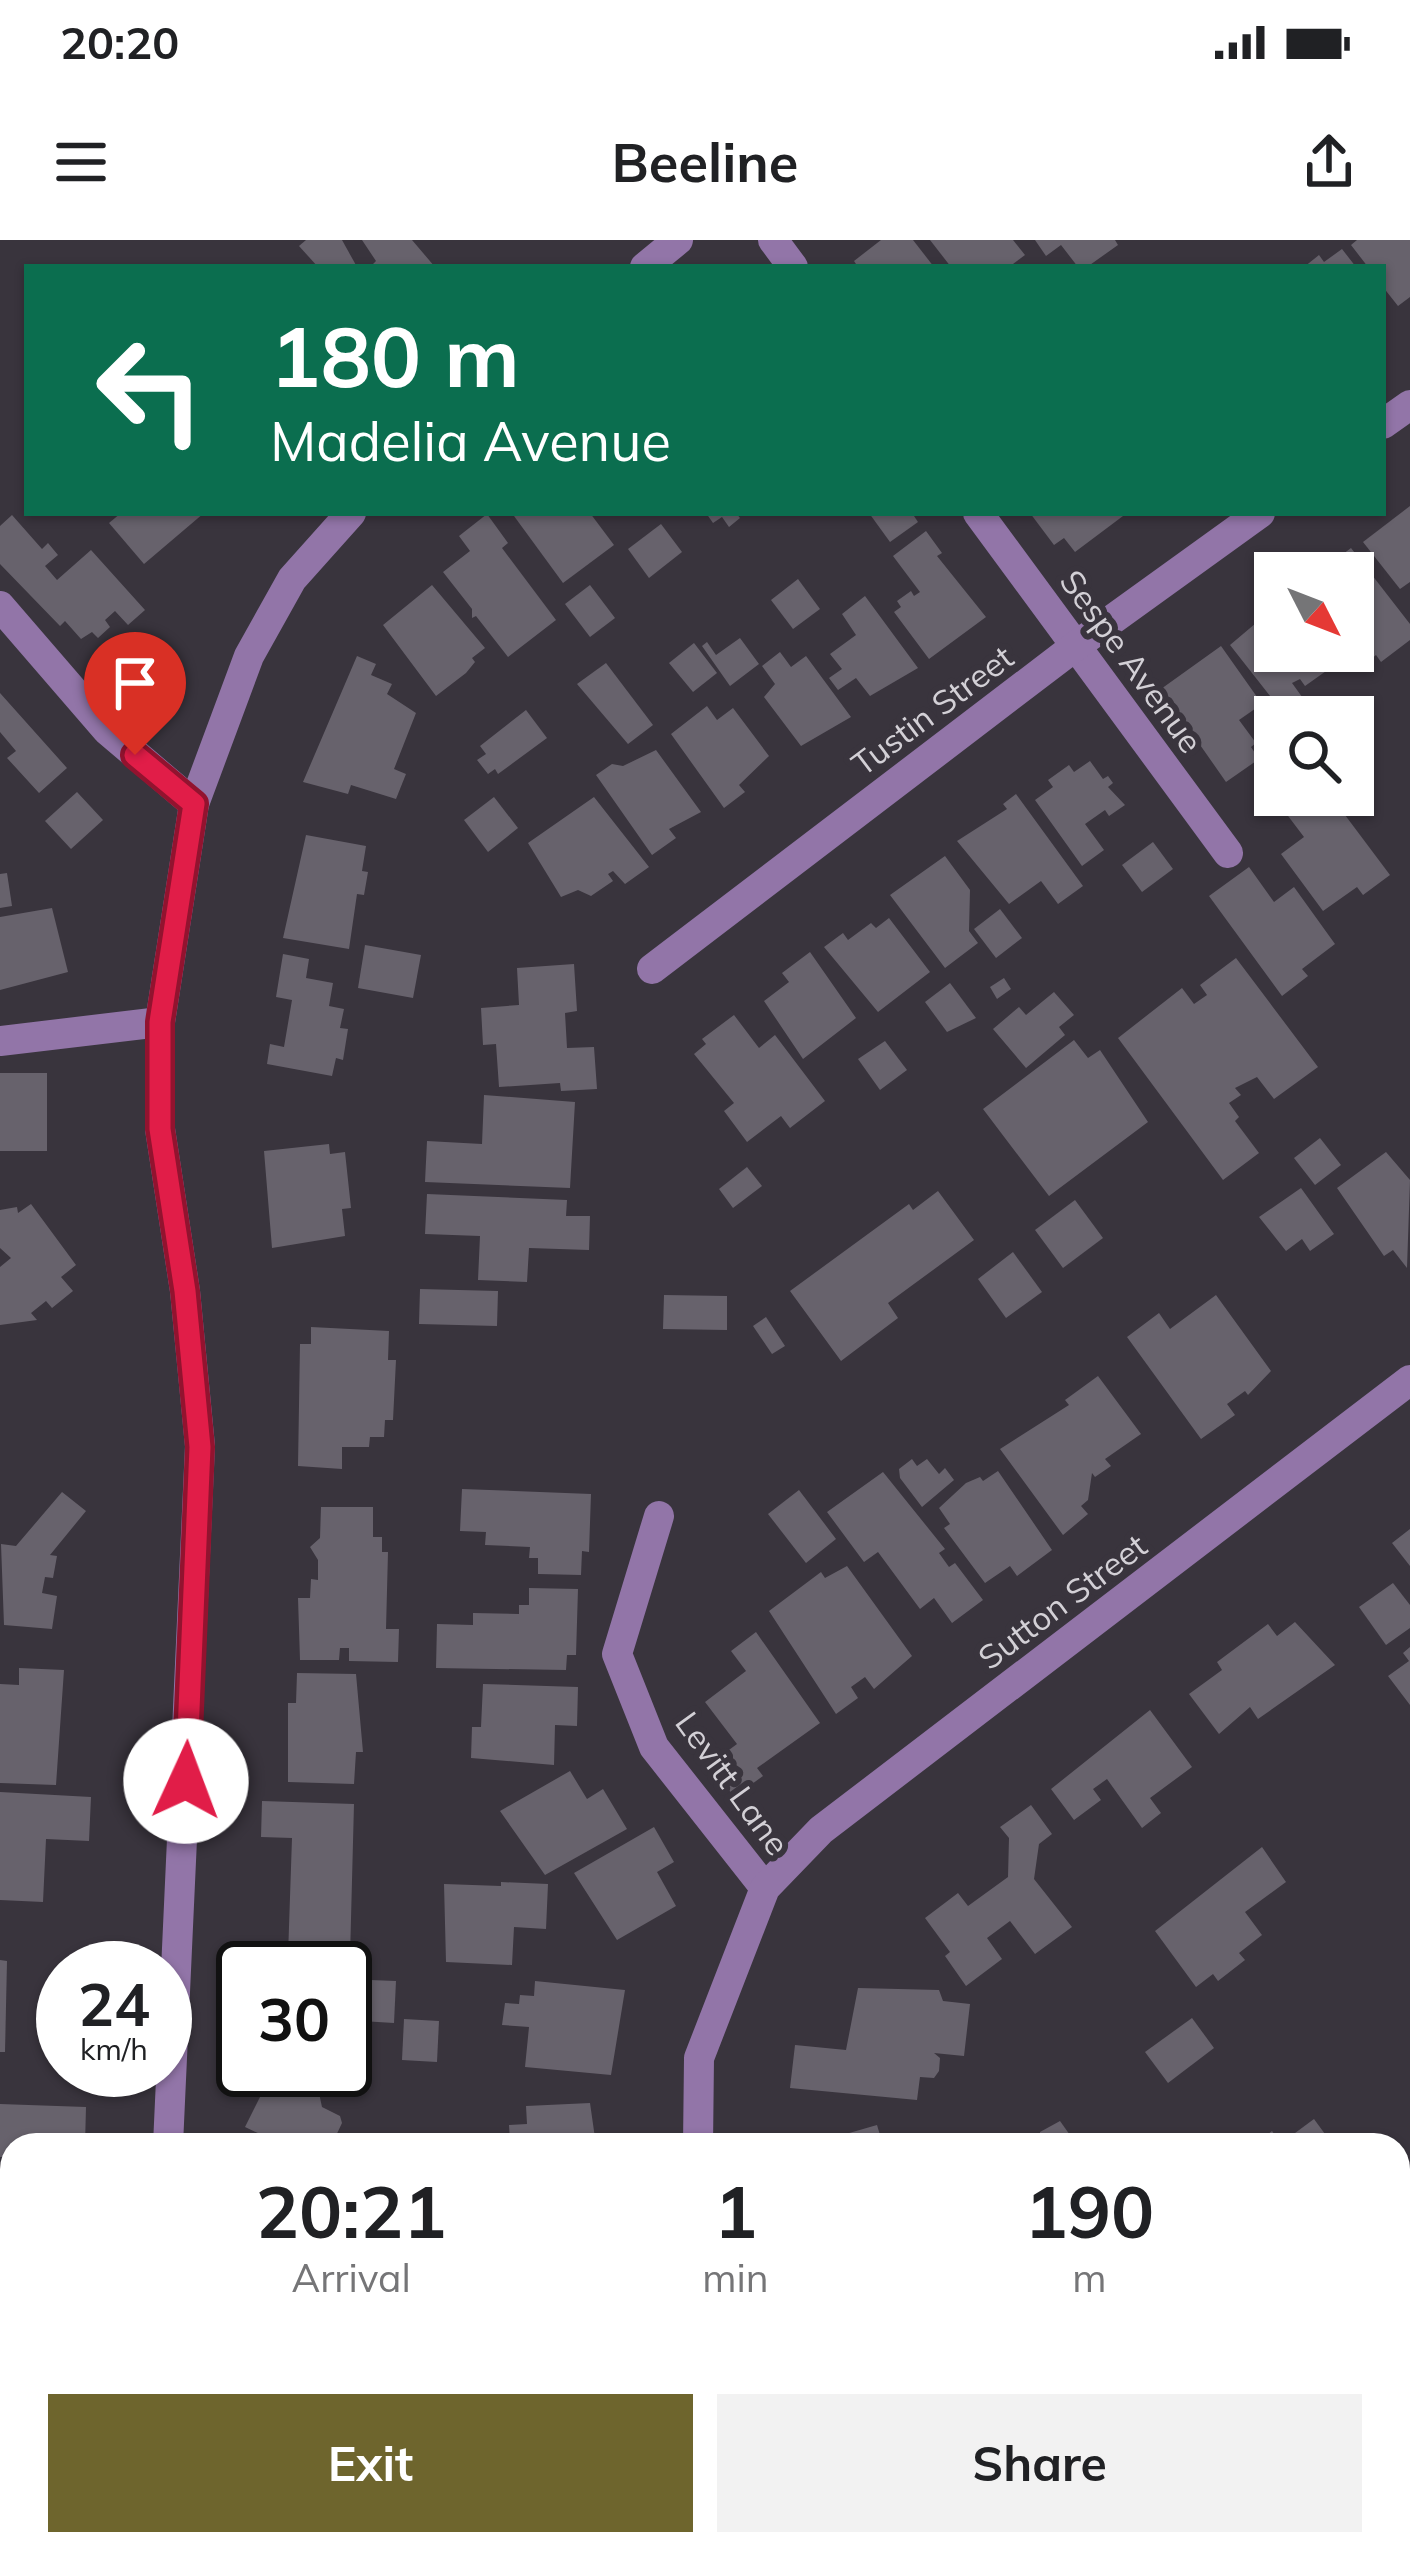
<!DOCTYPE html>
<style>
:root{--surface:#fff;--page:#f2f2f2;--text:#202124;--muted:#757577;--accent:#6e652d}
body{margin:0;font-family:Mulish,sans-serif;background:var(--page);color:var(--text);height:100vh;display:flex;flex-direction:column;font-size:45px;white-space:nowrap}
*{box-sizing:border-box;margin:0}
p{font-size:39px;color:var(--muted)}
.icon{flex:none;width:66px;height:66px;fill:none;stroke:currentColor;stroke-width:2;stroke-linecap:round;stroke-linejoin:round}
.map{position:relative;flex:1;overflow:hidden}
.drawer{position:absolute;left:0px;top:1893px;width:1410px;height:423px;display:flex;flex-direction:column;background:var(--surface);border-radius:36px 36px 0 0;box-shadow:0 3px 9px #0004}
.drawer>*{flex:none}
.guide{position:absolute;left:24px;top:24px;width:1362px;height:252px;border-radius:0px;box-shadow:0 3px 9px #0004;background:#0b6e4f;color:#fff;overflow:hidden}
.needle{width:78px;rotate:132deg}
.fabs{position:absolute;left:1254px;top:312px;display:grid;gap:24px}
.fabs a{display:grid;place-items:center;width:120px;height:120px;border-radius:0px;background:var(--surface);box-shadow:0 3px 9px #0004;font-size:60px}
.speed{position:absolute;left:36px;top:1701px;display:flex;gap:24px;font-size:60px;font-weight:700;text-align:center}
.speed>*{display:grid;place-content:center;width:156px;height:156px;border-radius:50%;background:var(--surface);box-shadow:0 3px 9px #0004;line-height:1}
.speed small{font-size:30px;font-weight:400}
.speed .limit{border:6px solid #111;border-radius:18px;background:#fff;color:#111}
.pin{position:absolute;display:grid;place-items:center;width:102px;height:102px;color:#fff;margin:-123px -51px;border-radius:50% 50% 50% 0;rotate:-45deg;box-shadow:0 0 12px #0007}
.pin .icon{rotate:45deg}
.me{position:absolute;width:132px;margin:-66px;rotate:2deg;stroke-linejoin:round;filter:drop-shadow(0 0 9px #0008)}
.turn{display:flex;align-items:center;gap:42px;height:252px;padding:0 48px;font-size:54px}
.turn .icon{width:156px;height:156px;stroke-width:2.5}
.turn b{display:block;font-size:84px;line-height:102px}
.eta{display:flex;justify-content:space-evenly;align-items:center;height:204px;text-align:center}
.eta b{font-size:72px;font-weight:700;line-height:84px}
.cta{display:flex;gap:24px;margin-top:auto;padding:24px 48px}
.cta a{flex:1;height:138px;border-radius:0px;background:var(--accent);color:#fff;font-size:48px;font-weight:700;line-height:138px;text-align:center}
.cta a+a{background:var(--page);color:var(--text)}
.status{display:flex;justify-content:space-between;align-items:center;height:84px;padding:0 60px;background:var(--surface);direction:ltr}
.status svg{height:33px;fill:currentColor}
header{display:flex;justify-content:space-between;align-items:center;height:156px;padding:0 48px;background:var(--surface);font-size:54px;font-weight:700}
.map>svg:first-child{display:block}
.building{fill:#67626c}
.lines{fill:none;stroke-linecap:round;stroke-linejoin:round}
.minor{stroke:#9275a8;stroke-width:30}
.route-casing{stroke:#92132f;stroke-width:30}
.route{stroke:#e11d48;stroke-width:21}
.labels{text-anchor:middle;dominant-baseline:central;stroke-width:12;stroke-linejoin:round;paint-order:stroke}
.street-label{font-size:33px;fill:#d3d0d6;stroke:#39343d}
</style>
<div class="status"><b>20:20</b><svg viewBox="0 0 49 12"><path d="M0 12V9h3v3zM5 12V6h3v6zM10 12V3h3v9zM15 12V0h3v12zM26 1h20v11H26zM47 4h2v5h-2z"/></svg></div>
<header><svg class="icon" aria-label="menu" viewBox="0 0 24 24"><path d="M4 6h16M4 12h16M4 18h16"/></svg>Beeline<svg class="icon" aria-label="share" viewBox="0 0 24 24"><path d="M12 15V3M7 8l5-5 5 5M5 13v7h14v-7"/></svg></header>
<div class="map">
<svg width="1410" height="2315" viewBox="0 0 1410 2315">
<rect width="100%" height="100%" fill="#39343d"/>
<!-- building -->
<g class="building">
<path d="M 306,0 L 342,0 L 357,27 L 318,27 L 299,6 Z"/>
<path d="M 362,0 L 412,0 L 435,27 L 370,27 L 376,21 Z"/>
<path d="M 881,0 L 913,0 L 934,27 L 858,27 L 854,21 Z"/>
<path d="M 930,0 L 1013,0 L 1025,15 L 1009,27 L 951,27 Z"/>
<path d="M 1035,0 L 1115,0 L 1118,5 L 1087,27 L 1078,27 L 1061,5 L 1046,16 Z"/>
<path d="M 1357,0 L 1410,0 L 1410,57 L 1398,66 L 1383,47 L 1383,27 L 1368,27 L 1351,5 Z"/>
<path d="M 1342,9 L 1356,27 L 1304,27 L 1319,15 L 1324,22 Z"/>
<path d="M 1410,266 L 1410,342 L 1400,349 L 1363,302 Z"/>
<path d="M 121,273 L 204,273 L 144,324 L 109,283 Z"/>
<path d="M 518,273 L 590,273 L 614,305 L 563,343 L 514,276 Z"/>
<path d="M 706,273 L 736,273 L 740,278 L 729,287 L 722,277 L 713,283 Z"/>
<path d="M 869,273 L 912,273 L 918,282 L 890,302 Z"/>
<path d="M 1030,273 L 1121,273 L 1123,276 L 1075,312 L 1064,298 L 1054,305 Z"/>
<path d="M 487,274 L 508,303 L 502,308 L 556,380 L 508,417 L 476,376 L 472,378 L 472,369 L 443,332 L 470,311 L 459,296 Z"/>
<path d="M 12,275 L 42,309 L 48,303 L 58,315 L 45,326 L 57,340 L 91,310 L 145,370 L 128,385 L 115,371 L 105,380 L 110,387 L 98,398 L 92,392 L 81,399 L 65,381 L 60,386 L 0,324 L 0,286 Z"/>
<path d="M 661,284 L 682,312 L 649,338 L 628,309 Z"/>
<path d="M 926,291 L 942,313 L 937,316 L 986,377 L 929,419 L 894,372 L 901,367 L 897,361 L 911,351 L 914,356 L 920,352 L 893,316 Z"/>
<path d="M 1351,308 L 1410,384 L 1410,400 L 1381,422 L 1376,415 L 1358,430 L 1344,411 L 1353,411 L 1353,333 L 1318,333 Z"/>
<path d="M 798,339 L 820,369 L 793,389 L 771,360 Z"/>
<path d="M 432,345 L 485,408 L 472,418 L 475,422 L 466,433 L 436,456 L 383,385 Z"/>
<path d="M 590,345 L 615,378 L 590,397 L 565,364 Z"/>
<path d="M 865,356 L 918,428 L 870,456 L 856,438 L 838,450 L 829,438 L 842,429 L 830,414 L 856,395 L 842,374 Z"/>
<path d="M 1275,367 L 1275,411 L 1328,411 L 1336,424 L 1305,446 L 1300,439 L 1292,443 L 1305,461 L 1285,475 L 1230,405 Z"/>
<path d="M 740,398 L 759,424 L 730,446 L 702,406 L 707,402 L 716,415 Z"/>
<path d="M 694,403 L 717,433 L 693,452 L 669,423 Z"/>
<path d="M 1221,406 L 1262,464 L 1239,480 L 1256,503 L 1251,507 L 1259,519 L 1226,542 L 1161,449 Z"/>
<path d="M 780,412 L 791,427 L 806,416 L 851,477 L 801,506 L 764,457 L 775,444 L 762,426 Z"/>
<path d="M 357,416 L 376,424 L 371,435 L 392,444 L 387,454 L 416,473 L 394,529 L 406,534 L 396,559 L 351,545 L 348,554 L 303,542 Z"/>
<path d="M 606,423 L 653,485 L 628,504 L 577,444 Z"/>
<path d="M 0,453 L 67,528 L 39,553 L 7,518 L 16,511 L 0,492 Z"/>
<path d="M 707,466 L 717,480 L 733,468 L 769,516 L 739,545 L 745,552 L 724,568 L 671,494 Z"/>
<path d="M 526,470 L 547,498 L 498,534 L 495,529 L 488,534 L 477,520 L 486,514 L 480,506 Z"/>
<path d="M 656,510 L 701,572 L 669,589 L 676,598 L 652,615 L 596,535 L 612,524 L 623,526 Z"/>
<path d="M 1090,521 L 1103,539 L 1108,536 L 1113,543 L 1108,547 L 1125,565 L 1109,576 L 1105,570 L 1085,584 L 1104,610 L 1082,626 L 1035,560 L 1053,547 L 1048,540 L 1069,525 L 1074,532 Z"/>
<path d="M 77,552 L 103,580 L 71,609 L 45,581 Z"/>
<path d="M 1016,554 L 1083,646 L 1058,664 L 1041,641 L 1009,664 L 957,601 L 1007,569 L 1003,564 Z"/>
<path d="M 1292,555 L 1330,555 L 1390,635 L 1363,655 L 1357,647 L 1323,671 L 1281,614 L 1304,597 L 1279,564 Z"/>
<path d="M 494,557 L 518,588 L 488,612 L 464,580 Z"/>
<path d="M 594,557 L 649,627 L 625,644 L 613,631 L 608,634 L 613,641 L 591,656 L 578,650 L 561,657 L 528,603 Z"/>
<path d="M 306,595 L 366,606 L 362,631 L 368,632 L 364,655 L 357,654 L 349,709 L 283,698 Z"/>
<path d="M 1153,602 L 1173,629 L 1142,652 L 1122,625 Z"/>
<path d="M 945,616 L 970,650 L 969,691 L 978,703 L 945,728 L 890,655 Z"/>
<path d="M 1249,627 L 1274,662 L 1294,647 L 1335,704 L 1302,729 L 1308,736 L 1282,756 L 1209,656 Z"/>
<path d="M 7,633 L 12,666 L 0,668 L 0,634 Z"/>
<path d="M 52,668 L 68,732 L 0,750 L 0,677 Z"/>
<path d="M 1000,669 L 1022,698 L 996,718 L 974,689 Z"/>
<path d="M 889,678 L 930,732 L 878,772 L 824,707 L 843,693 L 848,700 L 871,683 L 876,688 Z"/>
<path d="M 365,705 L 421,715 L 413,758 L 358,748 Z"/>
<path d="M 810,712 L 856,778 L 803,819 L 764,761 L 789,742 L 782,733 Z"/>
<path d="M 283,714 L 309,719 L 306,738 L 333,743 L 329,766 L 344,769 L 340,788 L 348,789 L 343,820 L 336,818 L 332,836 L 267,824 L 270,804 L 284,807 L 292,760 L 276,757 Z"/>
<path d="M 1236,718 L 1318,827 L 1274,859 L 1257,837 L 1235,848 L 1241,855 L 1229,863 L 1239,877 L 1235,881 L 1259,913 L 1223,940 L 1118,798 L 1182,748 L 1194,764 L 1207,755 L 1200,745 Z"/>
<path d="M 574,724 L 577,771 L 565,773 L 567,808 L 594,807 L 597,849 L 561,851 L 560,843 L 499,847 L 496,804 L 483,805 L 481,768 L 519,765 L 517,728 Z"/>
<path d="M 1004,738 L 1011,749 L 997,759 L 990,747 Z"/>
<path d="M 950,743 L 976,778 L 947,792 L 925,762 Z"/>
<path d="M 1054,752 L 1074,775 L 1059,787 L 1065,795 L 1026,828 L 993,789 L 1019,767 L 1026,775 Z"/>
<path d="M 734,775 L 759,808 L 775,795 L 825,861 L 790,888 L 781,876 L 747,902 L 724,871 L 734,863 L 694,814 L 706,804 L 702,799 Z"/>
<path d="M 1074,800 L 1088,818 L 1100,810 L 1148,882 L 1049,956 L 983,869 Z"/>
<path d="M 885,801 L 907,830 L 880,850 L 858,819 Z"/>
<rect x="0" y="833" width="47" height="78"/>
<path d="M 484,855 L 575,862 L 570,948 L 425,942 L 427,901 L 482,904 Z"/>
<path d="M 1320,898 L 1341,925 L 1315,945 L 1294,918 Z"/>
<path d="M 329,904 L 330,914 L 345,912 L 351,968 L 342,969 L 345,996 L 272,1008 L 264,911 Z"/>
<path d="M 1386,912 L 1410,940 L 1407,1028 L 1393,1010 L 1384,1016 L 1337,948 Z"/>
<path d="M 747,927 L 762,946 L 733,968 L 719,949 Z"/>
<path d="M 1301,948 L 1334,994 L 1310,1011 L 1302,999 L 1286,1011 L 1259,977 Z"/>
<path d="M 938,951 L 974,1000 L 888,1063 L 898,1078 L 841,1121 L 790,1051 L 909,964 L 913,970 Z"/>
<path d="M 427,954 L 567,960 L 566,976 L 590,976 L 589,1010 L 529,1008 L 527,1042 L 478,1040 L 480,996 L 425,994 Z"/>
<path d="M 1075,960 L 1103,998 L 1063,1028 L 1035,990 Z"/>
<path d="M 31,964 L 76,1025 L 61,1037 L 73,1051 L 52,1068 L 46,1061 L 31,1073 L 37,1080 L 0,1085 L 0,1027 L 11,1018 L 0,1008 L 0,970 L 17,967 L 18,973 Z"/>
<path d="M 1013,1012 L 1042,1052 L 1006,1078 L 978,1039 Z"/>
<path d="M 420,1049 L 498,1051 L 497,1086 L 419,1084 Z"/>
<path d="M 664,1055 L 727,1056 L 727,1090 L 663,1089 Z"/>
<path d="M 1216,1055 L 1271,1131 L 1248,1155 L 1245,1151 L 1227,1164 L 1235,1175 L 1201,1199 L 1127,1097 L 1159,1073 L 1170,1089 Z"/>
<path d="M 766,1077 L 785,1106 L 772,1114 L 753,1086 Z"/>
<path d="M 311,1087 L 389,1091 L 388,1120 L 396,1120 L 393,1180 L 385,1180 L 384,1197 L 370,1197 L 369,1207 L 342,1207 L 342,1229 L 298,1226 L 300,1104 L 311,1104 Z"/>
<path d="M 1098,1136 L 1141,1194 L 1105,1219 L 1111,1226 L 1095,1237 L 1092,1233 L 1088,1260 L 1081,1266 L 1088,1274 L 1063,1295 L 1000,1209 L 1069,1165 L 1065,1160 Z"/>
<path d="M 912,1219 L 917,1226 L 927,1219 L 939,1234 L 945,1228 L 954,1240 L 922,1267 L 900,1238 L 899,1229 Z"/>
<path d="M 998,1231 L 1052,1310 L 1017,1336 L 1010,1326 L 985,1343 L 944,1288 L 950,1284 L 939,1268 L 966,1243 L 980,1237 L 983,1241 Z"/>
<path d="M 883,1232 L 945,1309 L 939,1313 L 949,1327 L 955,1323 L 983,1360 L 952,1383 L 934,1358 L 920,1369 L 878,1312 L 864,1322 L 827,1272 Z"/>
<path d="M 462,1249 L 591,1254 L 589,1312 L 582,1311 L 581,1335 L 538,1334 L 538,1318 L 529,1318 L 530,1307 L 485,1305 L 486,1292 L 460,1291 Z"/>
<path d="M 799,1250 L 836,1299 L 806,1323 L 768,1274 Z"/>
<path d="M 62,1252 L 86,1271 L 50,1315 L 57,1316 L 53,1338 L 45,1337 L 42,1353 L 57,1356 L 52,1389 L 4,1385 L 1,1304 L 16,1306 Z"/>
<path d="M 321,1267 L 373,1267 L 373,1297 L 382,1297 L 382,1312 L 388,1312 L 386,1389 L 399,1389 L 398,1422 L 349,1421 L 349,1408 L 340,1408 L 339,1420 L 300,1420 L 298,1358 L 310,1358 L 311,1339 L 318,1340 L 318,1320 L 310,1307 L 320,1298 Z"/>
<path d="M 1410,1289 L 1410,1326 L 1392,1303 Z"/>
<path d="M 847,1326 L 912,1416 L 874,1449 L 865,1437 L 851,1447 L 858,1458 L 836,1474 L 769,1371 L 821,1332 L 825,1338 Z"/>
<path d="M 1393,1343 L 1410,1365 L 1410,1388 L 1386,1405 L 1359,1367 Z"/>
<path d="M 529,1348 L 578,1349 L 576,1415 L 567,1415 L 566,1430 L 436,1428 L 437,1384 L 473,1385 L 473,1373 L 519,1374 L 519,1365 L 529,1365 Z"/>
<path d="M 1295,1382 L 1335,1425 L 1258,1479 L 1250,1467 L 1219,1494 L 1189,1454 L 1222,1430 L 1217,1422 L 1268,1384 L 1277,1396 Z"/>
<path d="M 756,1392 L 820,1483 L 757,1528 L 763,1536 L 734,1557 L 710,1524 L 737,1504 L 705,1462 L 746,1431 L 731,1411 Z"/>
<path d="M 1410,1407 L 1410,1465 L 1388,1436 L 1409,1421 L 1403,1413 Z"/>
<path d="M 19,1428 L 64,1430 L 56,1545 L 0,1543 L 0,1444 L 19,1445 Z"/>
<path d="M 297,1433 L 356,1434 L 363,1512 L 356,1512 L 354,1544 L 288,1542 L 288,1463 L 296,1463 Z"/>
<path d="M 483,1444 L 578,1447 L 577,1486 L 555,1485 L 554,1525 L 471,1518 L 472,1487 L 481,1487 Z"/>
<path d="M 1150,1470 L 1192,1527 L 1150,1558 L 1161,1573 L 1142,1588 L 1107,1539 L 1093,1549 L 1101,1560 L 1074,1580 L 1051,1549 Z"/>
<path d="M 570,1531 L 587,1559 L 603,1549 L 627,1589 L 545,1635 L 500,1571 Z"/>
<path d="M 0,1552 L 91,1557 L 89,1601 L 46,1599 L 43,1662 L 0,1660 Z"/>
<path d="M 262,1561 L 354,1564 L 350,1717 L 288,1716 L 292,1598 L 261,1597 Z"/>
<path d="M 1031,1565 L 1052,1594 L 1039,1604 L 1034,1639 L 1072,1687 L 1035,1714 L 1010,1681 L 987,1698 L 1002,1719 L 966,1746 L 945,1716 L 950,1712 L 925,1678 L 958,1653 L 968,1666 L 1008,1637 L 1009,1598 L 1000,1587 Z"/>
<path d="M 654,1587 L 674,1622 L 657,1632 L 676,1666 L 617,1700 L 574,1633 Z"/>
<path d="M 1262,1607 L 1286,1642 L 1245,1672 L 1262,1695 L 1239,1713 L 1245,1720 L 1218,1741 L 1213,1734 L 1196,1747 L 1155,1691 Z"/>
<path d="M 501,1642 L 548,1644 L 546,1689 L 514,1687 L 512,1725 L 446,1722 L 444,1644 L 501,1646 Z"/>
<path d="M 0,1720 L 7,1721 L 5,1812 L 0,1812 Z"/>
<path d="M 345,1739 L 396,1741 L 394,1783 L 345,1780 Z"/>
<path d="M 535,1741 L 625,1750 L 611,1835 L 525,1827 L 529,1787 L 502,1785 L 505,1763 L 519,1764 L 520,1755 L 534,1756 Z"/>
<path d="M 858,1748 L 939,1750 L 943,1761 L 970,1764 L 964,1816 L 934,1813 L 940,1818 L 939,1831 L 934,1838 L 920,1837 L 917,1860 L 790,1848 L 795,1805 L 846,1810 Z"/>
<path d="M 1192,1778 L 1214,1808 L 1168,1843 L 1145,1812 Z"/>
<path d="M 404,1779 L 439,1781 L 437,1822 L 402,1820 Z"/>
<path d="M 266,1845 L 279,1852 L 319,1853 L 322,1867 L 340,1876 L 342,1883 L 333,1902 L 254,1905 L 260,1894 L 245,1887 Z"/>
<path d="M 590,1863 L 596,1905 L 510,1901 L 509,1885 L 527,1884 L 526,1866 Z"/>
<path d="M 0,1864 L 86,1867 L 85,1905 L 12,1905 L 12,1917 L 0,1917 Z"/>
<path d="M 1314,1879 L 1333,1905 L 1298,1905 L 1291,1896 Z"/>
<path d="M 1060,1881 L 1077,1905 L 1044,1905 L 1040,1899 L 1040,1892 Z"/>
<path d="M 877,1885 L 883,1905 L 811,1905 L 811,1904 Z"/>
<path d="M 1272,1891 L 1282,1905 L 1254,1905 Z"/>
<path d="M 432,1895 L 432,1905 L 411,1905 L 411,1901 Z"/>
<path d="M 1402,1913 L 1410,1925 L 1410,1998 L 1398,2004 Z"/>
<path d="M 0,1950 L 12,1958 L 12,2042 L 0,2059 Z"/>
<path d="M 1401,2198 L 1410,2210 L 1410,2297 L 1398,2285 Z"/>
<path d="M 76,2304 L 161,2304 L 146,2315 L 62,2315 Z"/>
<path d="M 478,2304 L 552,2304 L 537,2315 L 463,2315 Z"/>
<path d="M 561,2304 L 617,2304 L 627,2315 L 546,2315 Z"/>
<path d="M 752,2304 L 812,2304 L 804,2315 L 760,2315 Z"/>
<path d="M 1212,2304 L 1253,2305 L 1260,2315 L 1207,2315 L 1203,2310 Z"/>
</g>
<g class="lines">
<!-- minor -->
<g class="minor">
<path d="M 773,0 L 793,27"/>
<path d="M 645,27 L 678,0"/>
<path d="M 1383,184 L 1410,165"/>
<path d="M 978,273 L 1228,613"/>
<path d="M 0,366 L 107,490 L 194,564"/>
<path d="M 652,729 L 1077,405 L 1260,273"/>
<path d="M 0,801 L 160,782"/>
<path d="M 659,1276 L 617,1414 L 654,1507 L 765,1648"/>
<path d="M 168,1905 L 200,1206 L 185,1051 L 160,889 L 160,782 L 194,564 L 249,416 L 292,339 L 351,273"/>
<path d="M 698,1905 L 699,1818 L 765,1648 L 821,1590 L 1410,1140"/>
<path d="M 1398,2096 L 1410,2091"/>
<path d="M 0,2187 L 12,2182"/>
<path d="M 897,2304 L 906,2315"/>
<path d="M 1026,2315 L 1042,2304"/>
</g>
</g>
<g class="lines">
<!-- route casing -->
<g class="route-casing">
<path id="route" d="M 135,515 L 194,564 L 160,782 L 160,889 L 185,1051 L 200,1207 L 186,1541"/>
</g>
<!-- route -->
<use href="#route" class="route"/>
</g>
<g class="labels">
<!-- street labels -->
<g class="street-label">
<text transform="translate(1132 421) rotate(54)">Sespe Avenue</text>
<text transform="translate(932 470) rotate(-37)">Tustin Street</text>
<text transform="translate(1062 1361) rotate(-37)">Sutton Street</text>
<text transform="translate(733 1543) rotate(54)">Levitt Lane</text>
</g>
</g>
</svg>
<div class="fabs">
<a><svg class="needle" viewBox="-14 -14 28 28"><path d="M0-13l5 13h-10z" fill="#e53935"/><path d="M0 13l5-13h-10z" fill="#757577"/></svg></a>
<a><svg class="icon" aria-label="search" viewBox="0 0 24 24"><circle cx="10" cy="10" r="6"/><path d="M15 15l6 6"/></svg></a>
</div>
<div class="speed"><div>24<small>km/h</small></div><div class="limit">30</div></div>
<div class="pin" style="left:135px;top:515px;background:#d93025"><svg class="icon" aria-label="arrive" viewBox="0 0 24 24"><path d="M6 21V4h12l-3 4 3 4H6"/></svg></div>
<svg class="me" style="left:186px;top:1541px" viewBox="-20 -20 40 40"><circle r="19" fill="#fff"/><path d="M0-13L10 11 0 6-10 11z" fill="#e11d48"/></svg>
<div class="guide">
<div class="turn"><svg class="icon" aria-label="left" viewBox="0 0 24 24"><path d="M17 20v-9H6M10 6l-5 5 5 5"/></svg><div><b>180 m</b>Madelia Avenue</div></div>
</div>
<section class="drawer">
<div class="eta">
<div><b>20:21</b><p>Arrival</p></div>
<div><b>1</b><p>min</p></div>
<div><b>190</b><p>m</p></div>
</div>
<div class="cta"><a>Exit</a><a>Share</a></div>
</section>
</div>
